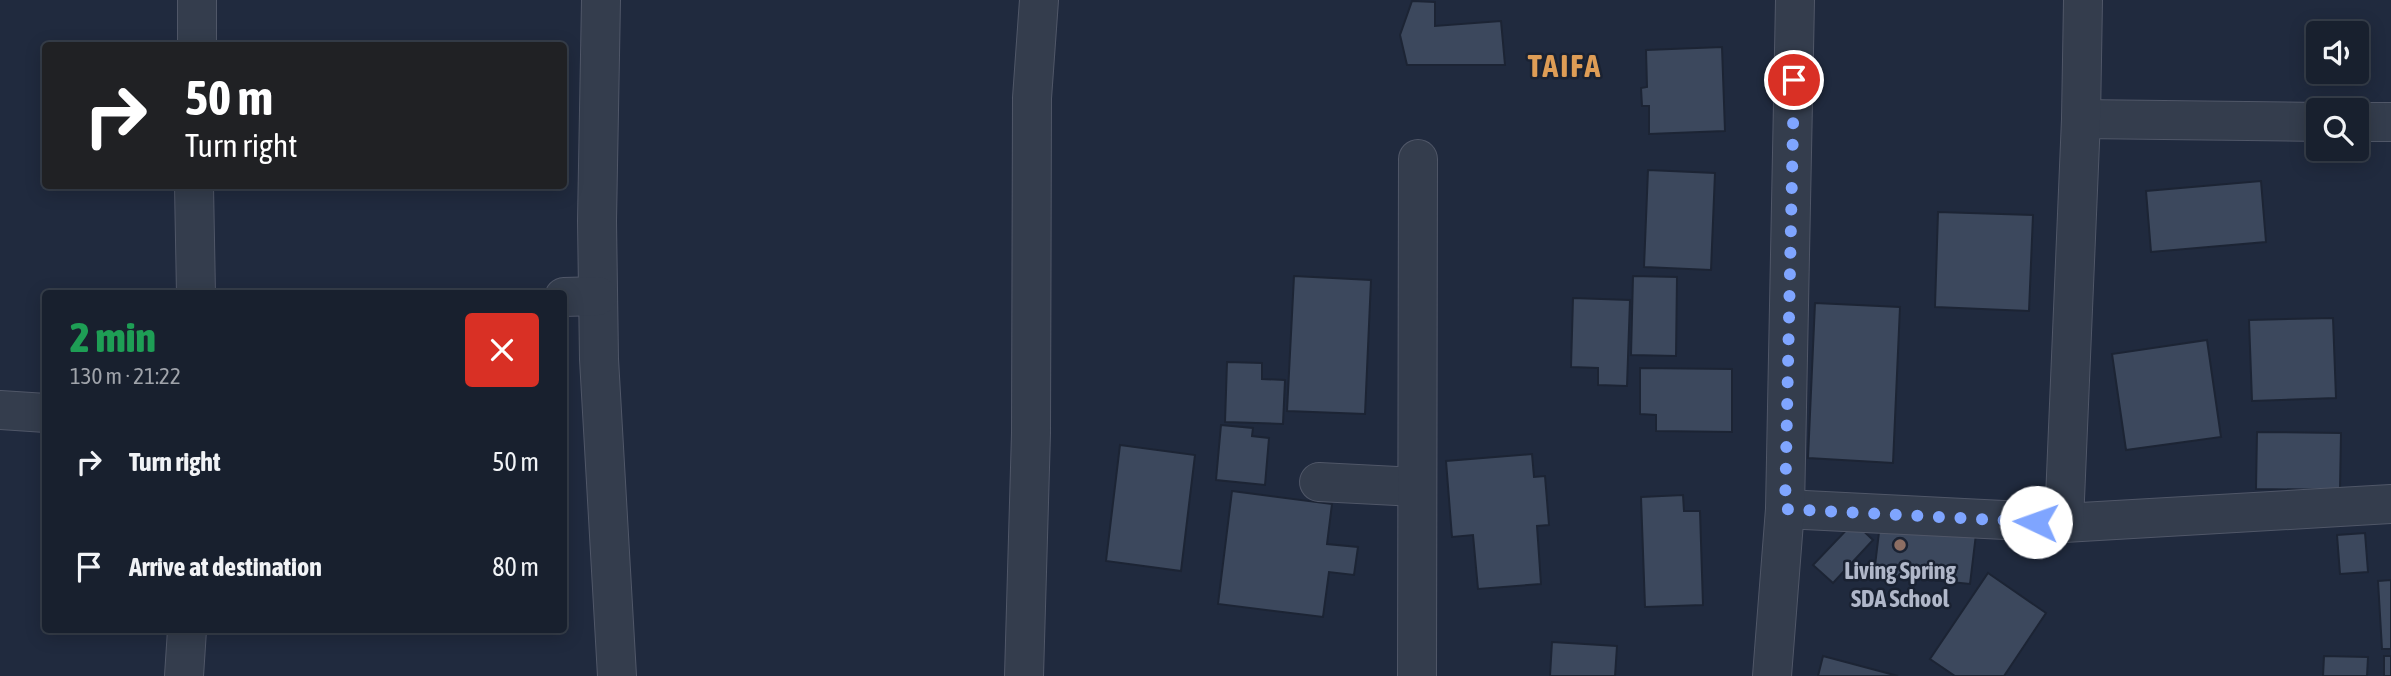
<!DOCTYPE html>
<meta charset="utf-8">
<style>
:root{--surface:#18202e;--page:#212836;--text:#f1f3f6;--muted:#9fa3aa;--line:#363e4a}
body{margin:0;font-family:"Asap Condensed",sans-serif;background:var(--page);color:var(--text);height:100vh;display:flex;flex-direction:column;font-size:26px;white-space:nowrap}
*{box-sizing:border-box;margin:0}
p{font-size:23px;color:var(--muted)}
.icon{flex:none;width:38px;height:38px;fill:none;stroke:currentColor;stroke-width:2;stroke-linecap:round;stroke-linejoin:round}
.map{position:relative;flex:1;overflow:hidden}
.details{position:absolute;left:42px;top:290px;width:525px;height:343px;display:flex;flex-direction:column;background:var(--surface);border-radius:7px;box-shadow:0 4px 18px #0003,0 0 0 2px var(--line)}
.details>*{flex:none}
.hud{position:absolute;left:42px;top:42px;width:525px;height:147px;border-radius:7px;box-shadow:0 4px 18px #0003,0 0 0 2px var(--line);background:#202124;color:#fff;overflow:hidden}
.tools{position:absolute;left:2306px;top:21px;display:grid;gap:14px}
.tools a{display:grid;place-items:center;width:63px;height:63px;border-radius:7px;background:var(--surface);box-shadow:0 4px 18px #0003,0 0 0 2px var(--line);font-size:35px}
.pin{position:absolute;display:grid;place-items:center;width:60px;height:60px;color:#fff;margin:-30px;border:4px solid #fff;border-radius:50%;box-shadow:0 2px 7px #0007}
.me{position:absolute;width:77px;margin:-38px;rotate:273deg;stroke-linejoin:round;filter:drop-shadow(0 0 5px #0008)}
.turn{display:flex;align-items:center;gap:24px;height:147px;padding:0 28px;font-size:32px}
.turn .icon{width:91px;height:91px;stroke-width:2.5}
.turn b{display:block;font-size:49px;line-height:60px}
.round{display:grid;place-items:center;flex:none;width:74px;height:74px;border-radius:7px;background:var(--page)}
.headline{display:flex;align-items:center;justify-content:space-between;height:119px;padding:0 28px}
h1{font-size:42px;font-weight:800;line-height:52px;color:#1e9e55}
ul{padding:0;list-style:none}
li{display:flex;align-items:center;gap:21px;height:105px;padding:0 28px}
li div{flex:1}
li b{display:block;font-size:26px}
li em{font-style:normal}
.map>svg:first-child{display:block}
.building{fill:#3c485d;stroke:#1c2434;stroke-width:2}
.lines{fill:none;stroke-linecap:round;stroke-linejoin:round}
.minor-casing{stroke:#505768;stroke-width:40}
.minor{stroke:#343d4d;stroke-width:38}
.route{stroke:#7fa5ff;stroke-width:12;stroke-dasharray:0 21.6}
.education-dot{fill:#8d6e63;stroke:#1a2232;stroke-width:2.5}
.labels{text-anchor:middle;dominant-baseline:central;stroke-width:5;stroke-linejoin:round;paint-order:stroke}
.poi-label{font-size:24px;font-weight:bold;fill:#b0b7c9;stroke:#1a2232}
.district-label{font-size:32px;font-weight:bold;letter-spacing:2px;fill:#de9d56;stroke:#1a2232}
</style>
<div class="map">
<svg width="2391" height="676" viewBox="0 0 2391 676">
<rect width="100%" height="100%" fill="#202a3e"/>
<!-- building -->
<g class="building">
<path d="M 1412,1 L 1435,2 L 1435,26 L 1501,21 L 1505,65 L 1407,65 L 1400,35 Z"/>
<path d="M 1722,47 L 1725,131 L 1649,134 L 1649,106 L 1642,106 L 1641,88 L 1647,87 L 1646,50 Z"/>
<path d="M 1648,170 L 1715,173 L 1711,270 L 1644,267 Z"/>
<path d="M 2261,181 L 2266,242 L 2151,252 L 2146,191 Z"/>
<path d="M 1938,212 L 2033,215 L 2029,311 L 1935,307 Z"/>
<path d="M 1294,276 L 1371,280 L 1365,414 L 1287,411 Z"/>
<path d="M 1633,276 L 1677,277 L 1676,356 L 1631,355 Z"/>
<path d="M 1573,298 L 1630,300 L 1627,386 L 1598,385 L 1598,368 L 1571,367 Z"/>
<path d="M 1815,303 L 1900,307 L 1893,463 L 1808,458 Z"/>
<path d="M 2333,318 L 2336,398 L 2252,401 L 2249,320 Z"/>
<path d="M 2207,340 L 2221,437 L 2126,450 L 2112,354 Z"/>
<path d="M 1227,362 L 1262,363 L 1262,379 L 1285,380 L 1283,424 L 1225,422 Z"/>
<path d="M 1640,368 L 1732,369 L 1732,432 L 1656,431 L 1656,415 L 1640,414 Z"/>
<path d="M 1221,425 L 1253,428 L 1252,436 L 1269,438 L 1265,485 L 1216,480 Z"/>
<path d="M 2257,432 L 2341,433 L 2340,490 L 2256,489 Z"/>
<path d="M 1120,445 L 1195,455 L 1181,571 L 1106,561 Z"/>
<path d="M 1532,454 L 1534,477 L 1545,476 L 1549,525 L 1537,526 L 1541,584 L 1478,589 L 1473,535 L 1452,537 L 1446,461 Z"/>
<path d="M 1232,491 L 1332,504 L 1327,544 L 1358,547 L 1354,575 L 1329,572 L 1323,617 L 1218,604 Z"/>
<path d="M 1683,495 L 1684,511 L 1700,511 L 1703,605 L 1645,607 L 1641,497 Z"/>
<path d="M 1854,522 L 1873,540 L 1833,583 L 1813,565 Z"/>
<path d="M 1880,524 L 1976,534 L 1970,584 L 1874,574 Z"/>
<path d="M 2365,533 L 2368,572 L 2340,574 L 2337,535 Z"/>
<path d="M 1988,573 L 2046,613 L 2004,676 L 1955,676 L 1930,659 Z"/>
<path d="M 2391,580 L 2391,649 L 2382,649 L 2378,581 Z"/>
<path d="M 1552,642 L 1617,646 L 1615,676 L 1550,676 Z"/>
<path d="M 1823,656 L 1898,676 L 1818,676 Z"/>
<path d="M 2324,656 L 2368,657 L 2367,676 L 2323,676 Z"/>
<rect x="2384" y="656" width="7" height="20"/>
</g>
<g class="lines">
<!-- minor casing -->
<g class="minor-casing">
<g id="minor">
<path d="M 601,0 L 597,221 L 599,359 L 617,676"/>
<path d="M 197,46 L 197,0"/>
<path d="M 2081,119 L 2319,122"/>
<path d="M 2357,122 L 2391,122"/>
<path d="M 194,186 L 196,294"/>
<path d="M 564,297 L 598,296"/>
<path d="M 0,410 L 46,413"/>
<path d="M 1319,482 L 1416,487"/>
<path d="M 1785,509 L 2064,523 L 2391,504"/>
<path d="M 2064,523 L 2081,119 L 2083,0"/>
<path d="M 184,676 L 187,630"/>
<path d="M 1024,676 L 1031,433 L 1032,98 L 1039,0"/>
<path d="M 1417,676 L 1418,159"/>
<path d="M 1772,676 L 1785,509 L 1795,0"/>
</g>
</g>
<!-- minor -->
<use href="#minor" class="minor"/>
</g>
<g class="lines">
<!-- route -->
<path class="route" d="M 1794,80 L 1785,509 L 2036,522"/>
</g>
<!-- markers -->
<circle class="education-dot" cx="1900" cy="545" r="7"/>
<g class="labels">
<!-- poi labels -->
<g class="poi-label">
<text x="1900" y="570">Living Spring<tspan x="1900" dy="28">SDA School</tspan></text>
</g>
<!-- district labels -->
<g class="district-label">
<text x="1565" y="65">TAIFA</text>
</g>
</g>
</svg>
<div class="tools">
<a><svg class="icon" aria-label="sound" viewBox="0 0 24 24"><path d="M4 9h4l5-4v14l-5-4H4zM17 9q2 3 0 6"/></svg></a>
<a><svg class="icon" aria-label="search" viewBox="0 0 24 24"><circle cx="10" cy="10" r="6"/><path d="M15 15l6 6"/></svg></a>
</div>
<div class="pin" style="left:1794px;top:80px;background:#d93025"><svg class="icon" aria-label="arrive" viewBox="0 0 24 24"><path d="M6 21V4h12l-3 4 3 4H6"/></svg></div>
<svg class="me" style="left:2036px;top:522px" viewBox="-20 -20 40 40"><circle r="19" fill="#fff"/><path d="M0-13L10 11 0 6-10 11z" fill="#7fa5ff"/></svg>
<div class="hud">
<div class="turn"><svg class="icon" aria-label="right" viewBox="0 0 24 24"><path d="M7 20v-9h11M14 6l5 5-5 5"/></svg><div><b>50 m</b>Turn right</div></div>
</div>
<section class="details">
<div class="headline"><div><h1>2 min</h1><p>130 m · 21:22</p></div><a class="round" style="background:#d93025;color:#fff"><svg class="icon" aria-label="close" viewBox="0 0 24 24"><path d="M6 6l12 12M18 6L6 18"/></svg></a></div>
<ul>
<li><svg class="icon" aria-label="right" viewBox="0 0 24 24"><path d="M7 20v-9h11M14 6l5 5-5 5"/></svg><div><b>Turn right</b></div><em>50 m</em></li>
<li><svg class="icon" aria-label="arrive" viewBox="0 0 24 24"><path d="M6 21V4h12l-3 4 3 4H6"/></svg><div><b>Arrive at destination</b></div><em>80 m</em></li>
</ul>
</section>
</div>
